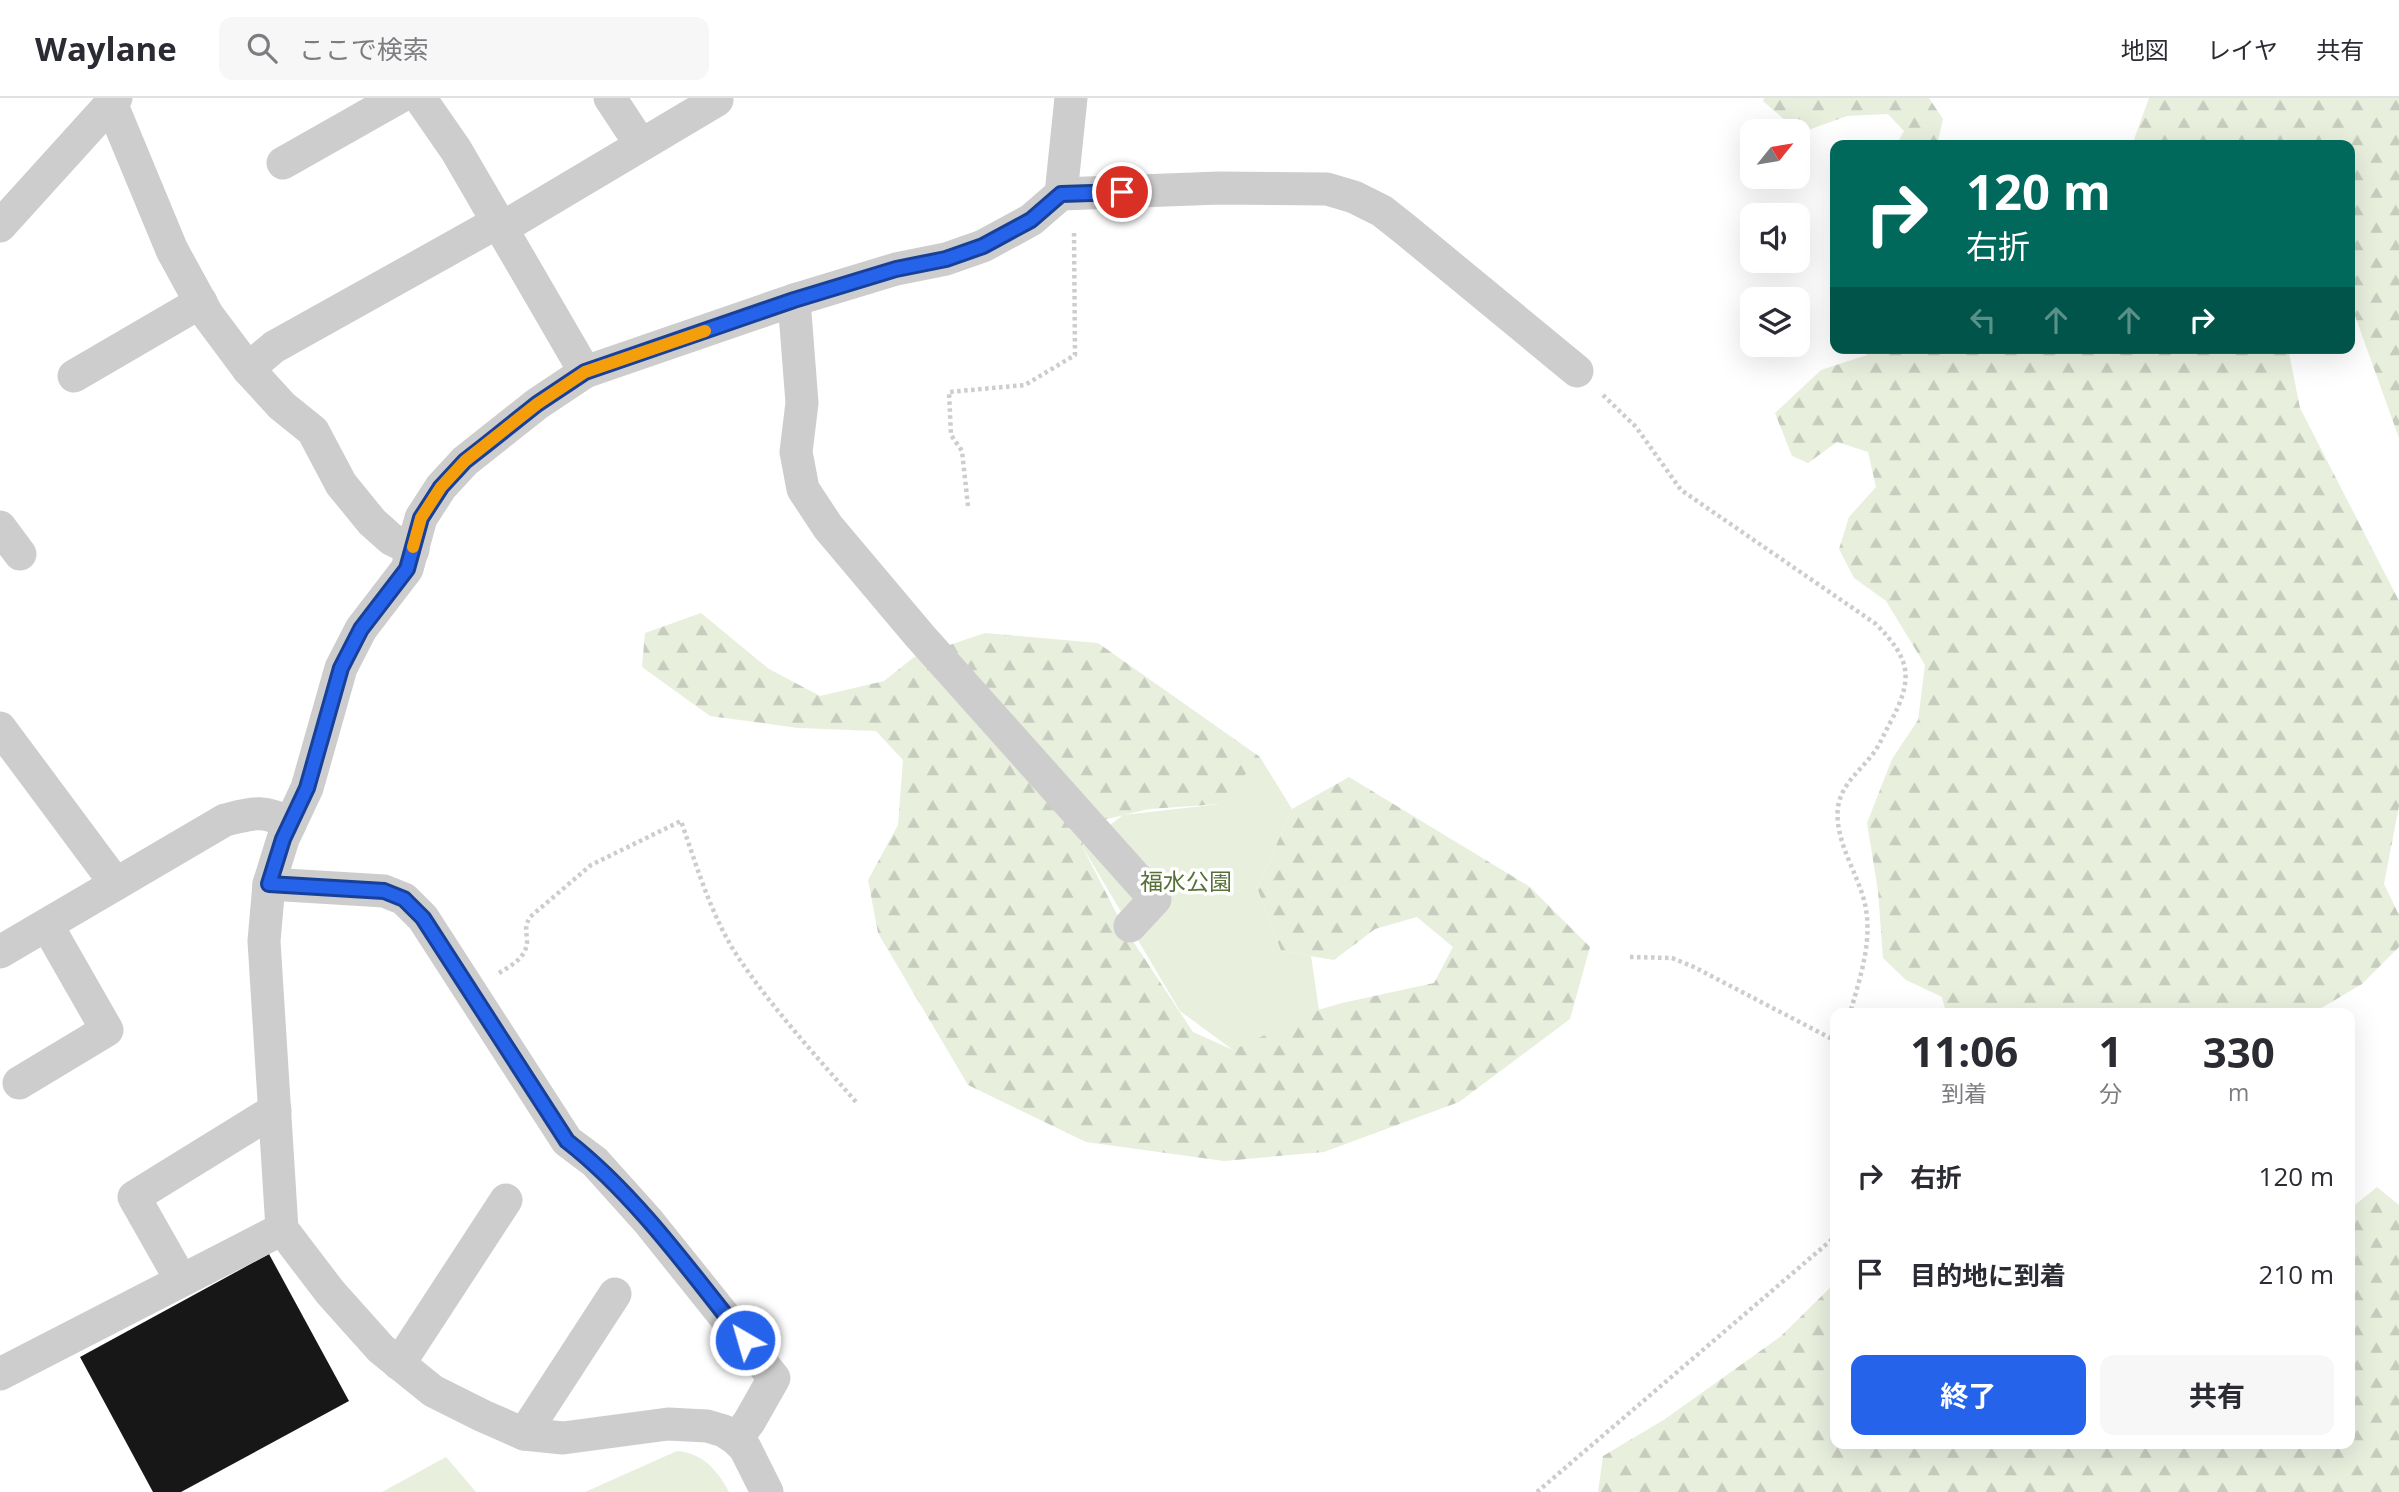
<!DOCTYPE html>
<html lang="ja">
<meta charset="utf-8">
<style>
:root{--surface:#fff;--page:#f7f7f7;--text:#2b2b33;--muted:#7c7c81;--line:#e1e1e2;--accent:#2563eb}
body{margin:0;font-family:"Open Sans","Noto Sans JP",sans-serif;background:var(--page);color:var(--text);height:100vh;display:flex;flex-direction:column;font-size:26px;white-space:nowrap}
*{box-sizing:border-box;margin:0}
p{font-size:23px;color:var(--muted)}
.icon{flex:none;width:38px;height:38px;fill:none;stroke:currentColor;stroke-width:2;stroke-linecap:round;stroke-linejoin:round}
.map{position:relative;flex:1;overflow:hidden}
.drawer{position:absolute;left:1830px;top:910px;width:525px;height:441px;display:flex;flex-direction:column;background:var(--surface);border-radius:14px;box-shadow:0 7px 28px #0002}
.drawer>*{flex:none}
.banner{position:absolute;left:1830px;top:42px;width:525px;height:214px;border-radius:14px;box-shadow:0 7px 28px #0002;background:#00695c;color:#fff;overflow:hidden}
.needle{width:46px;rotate:60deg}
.controls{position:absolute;left:1740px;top:21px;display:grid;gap:14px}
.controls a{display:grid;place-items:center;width:70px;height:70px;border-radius:14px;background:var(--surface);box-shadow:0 7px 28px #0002;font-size:35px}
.pin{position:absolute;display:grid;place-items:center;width:60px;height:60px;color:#fff;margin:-30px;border:4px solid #fff;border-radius:50%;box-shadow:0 2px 7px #0007}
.me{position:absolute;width:77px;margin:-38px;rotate:322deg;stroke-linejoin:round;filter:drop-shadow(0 0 5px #0008)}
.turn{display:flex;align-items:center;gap:24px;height:147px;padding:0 21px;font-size:32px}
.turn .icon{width:91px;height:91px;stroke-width:2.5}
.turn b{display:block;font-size:49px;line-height:60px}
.lanes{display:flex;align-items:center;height:66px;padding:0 21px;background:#0003;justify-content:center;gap:35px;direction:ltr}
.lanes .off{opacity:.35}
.eta{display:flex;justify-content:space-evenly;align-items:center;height:119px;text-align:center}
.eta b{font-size:42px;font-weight:700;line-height:49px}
.action{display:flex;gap:14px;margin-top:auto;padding:14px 21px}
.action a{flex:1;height:80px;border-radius:14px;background:var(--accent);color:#fff;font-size:28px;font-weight:700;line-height:80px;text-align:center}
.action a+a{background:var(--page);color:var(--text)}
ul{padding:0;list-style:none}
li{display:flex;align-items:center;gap:21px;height:98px;padding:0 21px}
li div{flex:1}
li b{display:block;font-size:26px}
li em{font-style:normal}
header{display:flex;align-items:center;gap:42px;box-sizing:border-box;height:98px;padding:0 35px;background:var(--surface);border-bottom:2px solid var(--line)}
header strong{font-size:33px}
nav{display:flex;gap:38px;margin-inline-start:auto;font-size:24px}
.search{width:490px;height:63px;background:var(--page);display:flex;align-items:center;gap:18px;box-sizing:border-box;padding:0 24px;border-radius:14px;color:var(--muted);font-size:26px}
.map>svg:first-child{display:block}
.forest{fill:url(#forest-firs)}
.park{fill:#e8efdd}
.building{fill:#171717}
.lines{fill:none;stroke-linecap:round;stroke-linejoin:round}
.path{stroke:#cdcdcd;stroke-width:4.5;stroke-dasharray:3.5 3.5;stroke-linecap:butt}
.street{stroke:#cdcdcd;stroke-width:33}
.route-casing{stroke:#184099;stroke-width:18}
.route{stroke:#2563eb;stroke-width:12}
.slow{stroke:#f59e0b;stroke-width:12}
.labels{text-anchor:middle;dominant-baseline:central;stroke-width:7;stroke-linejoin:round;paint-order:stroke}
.park-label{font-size:23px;fill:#577138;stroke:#fff}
</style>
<header>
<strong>Waylane</strong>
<div class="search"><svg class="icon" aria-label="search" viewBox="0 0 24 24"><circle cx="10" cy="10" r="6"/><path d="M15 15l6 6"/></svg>ここで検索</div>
<nav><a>地図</a><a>レイヤ</a><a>共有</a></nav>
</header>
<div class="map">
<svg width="2399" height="1394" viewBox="0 0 2399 1394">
<defs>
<pattern id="forest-firs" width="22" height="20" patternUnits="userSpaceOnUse" patternTransform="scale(1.75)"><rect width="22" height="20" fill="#e8efdd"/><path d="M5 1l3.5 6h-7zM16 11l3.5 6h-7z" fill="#c7cdbe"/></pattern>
</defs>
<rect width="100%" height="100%" fill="#fff"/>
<!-- forest -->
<g class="forest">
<path d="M 1764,0 L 1929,0 L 1943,21 L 1937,47 L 1896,47 L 1904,33 L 1888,16 L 1847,18 L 1800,35 L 1763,3 Z"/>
<path d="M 2149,0 L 2399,0 L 2399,340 L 2350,204 L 2350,47 L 2132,47 Z"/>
<path d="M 1867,250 L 2288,250 L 2300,310 L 2399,503 L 2399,708 L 2384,786 L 2399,817 L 2399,849 L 2362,886 L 2313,915 L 1946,915 L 1942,899 L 1906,882 L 1883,860 L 1878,793 L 1867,725 L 1892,661 L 1918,622 L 1925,567 L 1886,503 L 1854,480 L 1839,451 L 1849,419 L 1876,389 L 1868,354 L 1837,344 L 1808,365 L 1792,358 L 1775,315 L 1821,272 L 1867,257 Z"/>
<path d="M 701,515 L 769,571 L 820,598 L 884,583 L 914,559 L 985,535 L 1098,545 L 1260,659 L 1254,684 L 1220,706 L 1149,711 L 1099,723 L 1082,748 L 1123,828 L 1193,934 L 1233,952 L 1280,923 L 1342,905 L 1434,885 L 1453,849 L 1417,819 L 1375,831 L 1334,862 L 1281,853 L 1257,790 L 1292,711 L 1349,679 L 1530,789 L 1590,849 L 1570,921 L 1459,1004 L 1324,1054 L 1224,1063 L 1086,1044 L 968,987 L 878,835 L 868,782 L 898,727 L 903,662 L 876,633 L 798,630 L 710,618 L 642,569 L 645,535 Z"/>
<path d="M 2377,1089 L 2399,1107 L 2399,1394 L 1598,1394 L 1603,1358 L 1665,1321 L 1780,1239 L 1836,1184 L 1836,1346 L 2350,1346 L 2351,1110 Z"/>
</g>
<!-- park -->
<g class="park">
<path d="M 1260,659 L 1292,711 L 1257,790 L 1281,853 L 1311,858 L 1319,912 L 1233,952 L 1180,913 L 1082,748 L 1123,717 L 1220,706 Z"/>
<path d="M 677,1353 C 703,1355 717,1372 729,1394 L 585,1394 Z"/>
<path d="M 446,1359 L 476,1394 L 382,1394 Z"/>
</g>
<!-- building -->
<path class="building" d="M 269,1156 L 349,1303 L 181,1394 L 153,1394 L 80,1259 Z"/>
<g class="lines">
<!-- path -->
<g class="path">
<path d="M 1603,297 L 1636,329 L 1681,392 L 1876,526 C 1911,562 1914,580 1890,625 C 1885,634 1881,644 1875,653 C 1862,672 1842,684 1838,709 C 1834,743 1858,775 1865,806 C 1873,843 1860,880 1850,915"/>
<path d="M 968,408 L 962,353 L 951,337 L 949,294 L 1025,287 L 1075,257 L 1074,132"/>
<path d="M 1630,859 L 1672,860 L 1694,869 L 1836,943"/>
<path d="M 499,875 C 512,867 528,859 527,841 C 526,831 525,828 530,819 L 591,767 L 681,723 C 697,769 712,821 740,862 C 774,912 816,958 856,1004"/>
<path d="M 1537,1394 L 1836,1138"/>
</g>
<!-- street -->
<g class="street">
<path d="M 420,0 L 456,52 L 585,274"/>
<path d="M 610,0 L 641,47"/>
<path d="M 111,5 L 172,152 L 207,216 L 248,271 L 282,308 L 313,333 L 341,386 L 372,424 L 391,441 L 413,452"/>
<path d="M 283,65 L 398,0"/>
<path d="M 1061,96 L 1219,90 L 1327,91 L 1354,99 L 1382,113 L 1406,132 L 1577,273"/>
<path d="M 0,128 L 116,0"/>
<path d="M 502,130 L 717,2"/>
<path d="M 794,202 L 802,305 L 796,354 L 803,391 L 828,429 L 919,537 L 1155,801 L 1130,828"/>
<path d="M 248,271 L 274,249 L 498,124"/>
<path d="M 74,278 L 201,204"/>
<path d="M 0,429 L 20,456"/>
<path d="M 0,630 L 116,786"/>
<path d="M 269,786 L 384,793 L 404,801 L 423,820 L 567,1043 L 595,1064 L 648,1123 L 774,1280 L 749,1324 L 736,1341"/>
<path d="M 0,854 L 225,722 C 253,715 264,711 290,726"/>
<path d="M 19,985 L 107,932 L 47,827"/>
<path d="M 181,1182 L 134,1099 L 275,1012"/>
<path d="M 399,1266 L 506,1102"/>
<path d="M 0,1276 L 282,1131"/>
<path d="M 524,1336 L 615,1196"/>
<path d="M 767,1394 L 745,1350 L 736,1341 L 724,1333 L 707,1328 L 668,1326 L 563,1340 L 524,1336 L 483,1318 L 433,1293 L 381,1251 L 330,1194 L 282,1131 L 264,843 L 269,786 L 283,741 L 307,690 L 341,570 L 361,531 L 407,471 L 421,420 L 441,389 L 465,363 L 537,306 L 585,274 L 794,202 L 896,171 L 946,161 L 983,148 L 1031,122 L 1061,96 L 1071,0"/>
</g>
</g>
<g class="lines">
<!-- route casing -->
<g class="route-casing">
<path id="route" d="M 745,1242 C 691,1174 635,1096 567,1043 L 423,820 L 404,801 L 384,793 L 269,786 L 283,741 L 307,690 L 341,570 L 361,531 L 407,471 L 421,420 L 441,389 L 465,363 L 483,349 L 537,306 L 585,274 L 794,202 L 896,171 L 946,161 L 983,148 L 1031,122 L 1061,96 L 1122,94"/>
</g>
<!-- route -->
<use href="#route" class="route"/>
<!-- slow -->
<path class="slow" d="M 413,449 L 421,420 L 441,389 L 465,363 L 537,306 L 585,274 L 705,233"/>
</g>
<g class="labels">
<!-- park labels -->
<g class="park-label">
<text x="1186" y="783">福水公園</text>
</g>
</g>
</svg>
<div class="controls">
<a><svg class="needle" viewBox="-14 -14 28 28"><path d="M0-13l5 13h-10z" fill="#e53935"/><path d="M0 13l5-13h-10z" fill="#7c7c81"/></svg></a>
<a><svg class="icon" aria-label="sound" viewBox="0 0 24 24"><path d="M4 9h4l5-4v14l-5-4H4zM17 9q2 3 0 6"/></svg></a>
<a><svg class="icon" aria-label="layers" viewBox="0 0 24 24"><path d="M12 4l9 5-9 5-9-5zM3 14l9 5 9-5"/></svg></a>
</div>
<div class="pin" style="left:1122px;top:94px;background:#d93025"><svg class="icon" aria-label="arrive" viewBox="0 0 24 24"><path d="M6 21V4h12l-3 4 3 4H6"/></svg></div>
<svg class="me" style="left:745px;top:1242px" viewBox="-20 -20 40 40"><circle r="17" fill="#2563eb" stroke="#fff" stroke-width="3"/><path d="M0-11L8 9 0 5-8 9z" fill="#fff"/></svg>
<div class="banner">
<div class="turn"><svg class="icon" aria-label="right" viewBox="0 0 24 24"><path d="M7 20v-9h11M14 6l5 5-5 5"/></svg><div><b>120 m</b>右折</div></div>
<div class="lanes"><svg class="icon off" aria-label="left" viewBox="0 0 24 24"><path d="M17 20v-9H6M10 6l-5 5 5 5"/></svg><svg class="icon off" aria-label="ahead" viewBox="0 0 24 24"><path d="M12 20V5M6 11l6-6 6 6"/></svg><svg class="icon off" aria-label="ahead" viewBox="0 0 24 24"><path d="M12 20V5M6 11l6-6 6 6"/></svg><svg class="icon" aria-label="right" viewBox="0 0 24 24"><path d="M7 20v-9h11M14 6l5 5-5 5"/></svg></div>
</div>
<section class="drawer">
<div class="eta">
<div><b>11:06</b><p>到着</p></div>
<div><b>1</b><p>分</p></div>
<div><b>330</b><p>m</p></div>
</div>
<ul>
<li><svg class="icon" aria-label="right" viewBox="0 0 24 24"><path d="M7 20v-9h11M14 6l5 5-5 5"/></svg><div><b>右折</b></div><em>120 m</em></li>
<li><svg class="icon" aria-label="arrive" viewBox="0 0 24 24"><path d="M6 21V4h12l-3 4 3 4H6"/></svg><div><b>目的地に到着</b></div><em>210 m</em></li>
</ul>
<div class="action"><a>終了</a><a>共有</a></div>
</section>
</div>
